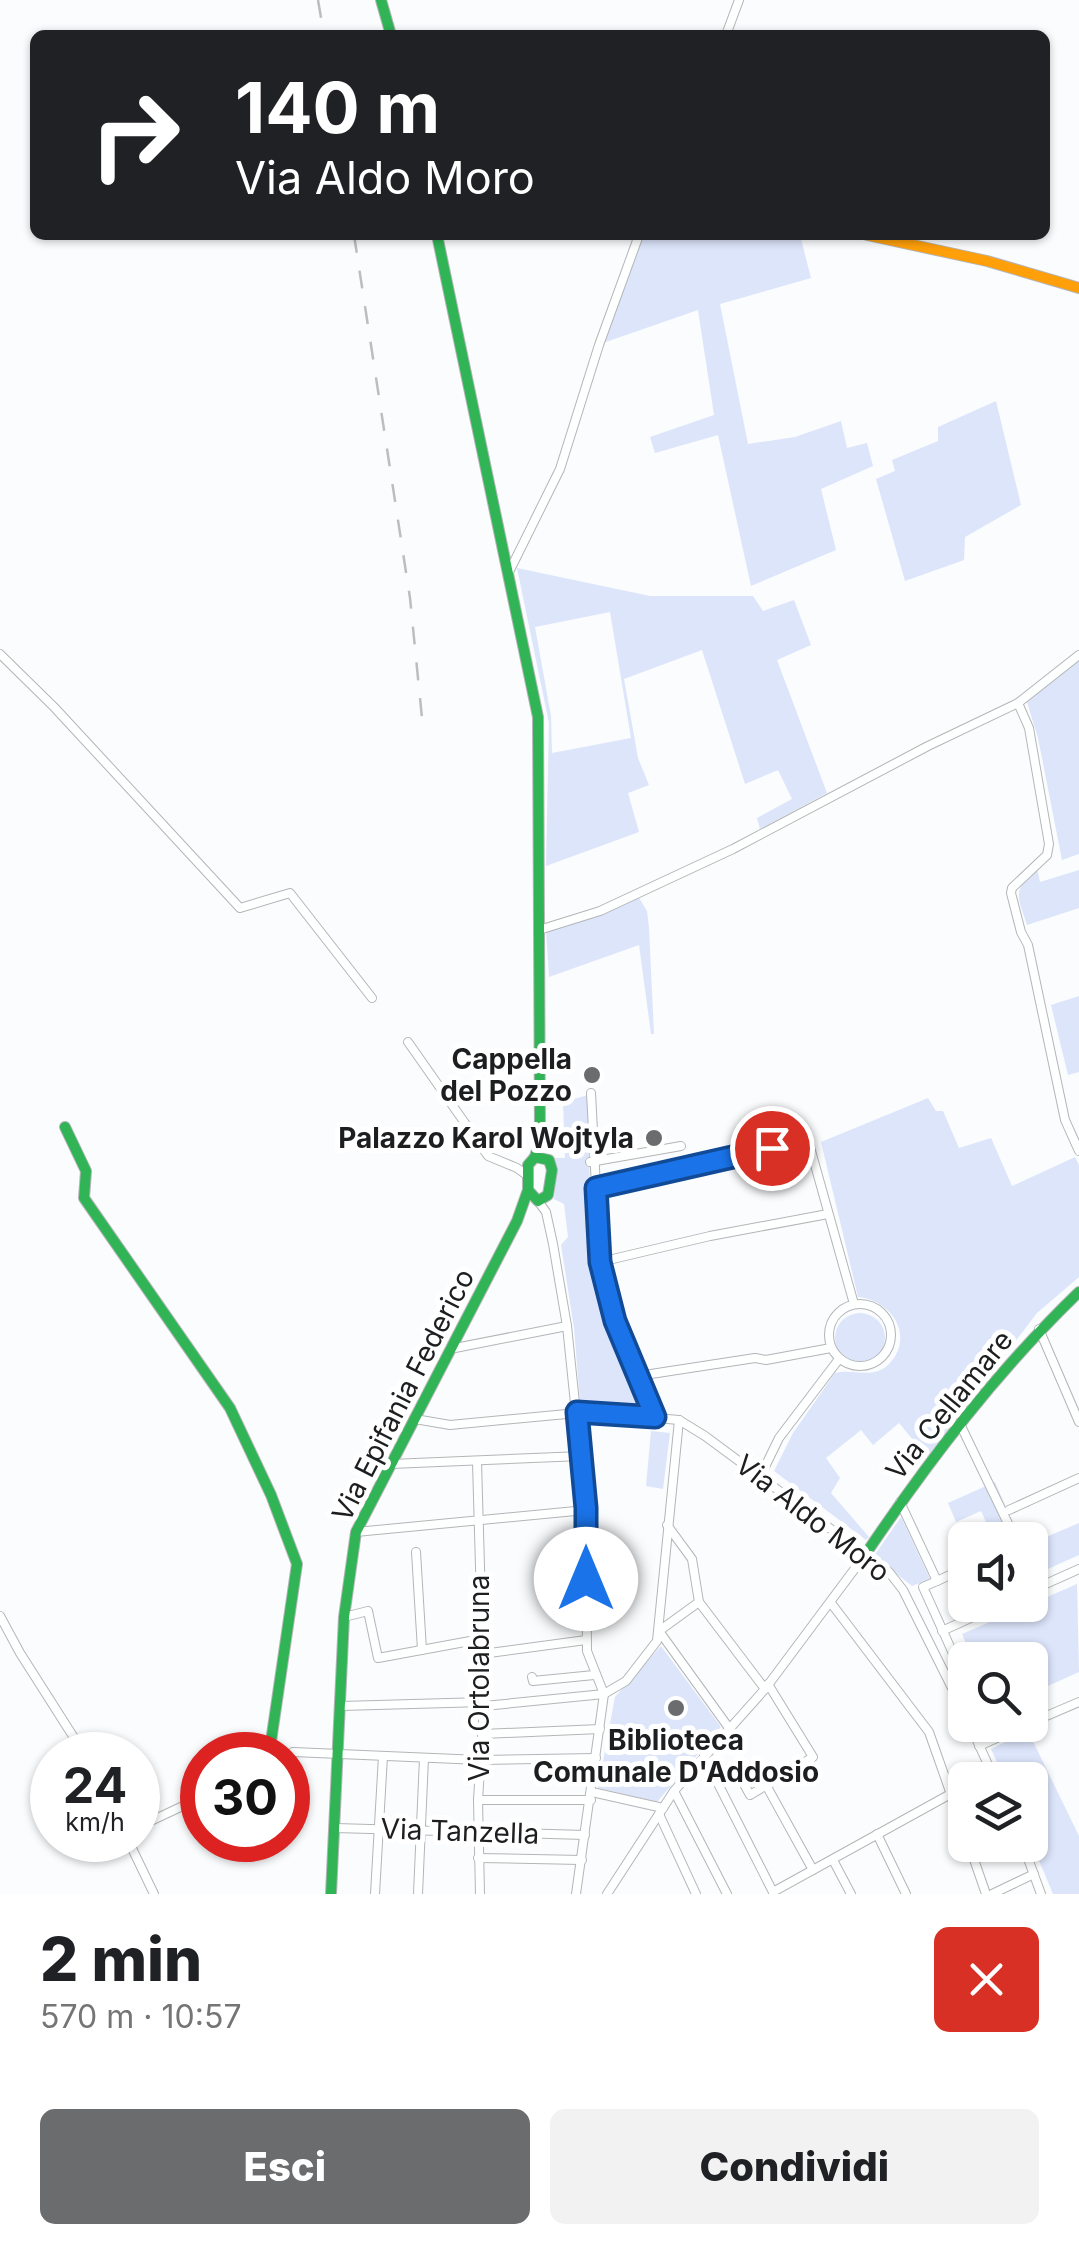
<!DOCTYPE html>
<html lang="it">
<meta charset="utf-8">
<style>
:root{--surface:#fff;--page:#f2f2f2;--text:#202124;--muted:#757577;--accent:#6a6c6e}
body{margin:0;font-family:Inter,sans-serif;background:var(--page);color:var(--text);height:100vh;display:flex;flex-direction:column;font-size:38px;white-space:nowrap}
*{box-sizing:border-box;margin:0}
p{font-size:32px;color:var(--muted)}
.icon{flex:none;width:55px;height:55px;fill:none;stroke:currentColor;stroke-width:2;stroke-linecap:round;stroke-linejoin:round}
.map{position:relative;height:1894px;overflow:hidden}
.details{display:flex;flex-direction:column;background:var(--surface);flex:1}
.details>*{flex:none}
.hud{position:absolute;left:30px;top:30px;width:1020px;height:210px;border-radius:15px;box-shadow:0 2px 8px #0004;background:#202124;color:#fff;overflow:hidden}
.fabs{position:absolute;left:948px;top:1522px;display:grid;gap:20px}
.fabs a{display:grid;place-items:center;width:100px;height:100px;border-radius:15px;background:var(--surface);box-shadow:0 2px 8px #0004;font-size:50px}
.speed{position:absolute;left:30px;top:1732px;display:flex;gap:20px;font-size:50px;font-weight:700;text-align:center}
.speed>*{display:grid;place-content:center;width:130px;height:130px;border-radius:50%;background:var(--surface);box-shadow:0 2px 8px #0004;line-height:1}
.speed small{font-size:25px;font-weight:400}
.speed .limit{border:15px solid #d22;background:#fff;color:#111}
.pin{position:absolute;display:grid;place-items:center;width:85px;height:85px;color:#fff;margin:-42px;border:5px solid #fff;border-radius:50%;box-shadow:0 2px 10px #0007}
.me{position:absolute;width:110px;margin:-55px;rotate:0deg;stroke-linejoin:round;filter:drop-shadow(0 0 8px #0008)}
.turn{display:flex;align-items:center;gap:35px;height:210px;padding:0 40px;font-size:45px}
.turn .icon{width:130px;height:130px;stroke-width:2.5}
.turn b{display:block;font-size:70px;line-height:85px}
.round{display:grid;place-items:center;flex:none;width:105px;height:105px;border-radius:15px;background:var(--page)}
.headline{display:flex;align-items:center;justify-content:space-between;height:170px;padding:0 40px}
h1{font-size:60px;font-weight:800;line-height:75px}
.action{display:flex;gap:20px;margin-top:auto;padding:20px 40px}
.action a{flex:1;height:115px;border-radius:15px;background:var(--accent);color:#fff;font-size:40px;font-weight:800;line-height:115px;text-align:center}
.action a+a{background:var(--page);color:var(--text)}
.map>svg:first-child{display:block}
.green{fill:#dde5fb;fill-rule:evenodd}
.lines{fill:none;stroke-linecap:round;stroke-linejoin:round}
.street-casing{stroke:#b4b5b7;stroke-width:10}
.fast-casing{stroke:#b4b5b7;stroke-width:12}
.slow-casing{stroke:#b4b5b7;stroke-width:12}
.street{stroke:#feffff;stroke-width:8}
.fast{stroke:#30b455;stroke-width:10}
.slow{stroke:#ff9f0a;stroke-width:10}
.rail{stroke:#bdbdbd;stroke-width:2.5;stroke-dasharray:18 18;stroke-linecap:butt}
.route-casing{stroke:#114b97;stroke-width:25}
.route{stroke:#1a73e8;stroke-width:18}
.poi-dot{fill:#6a6c6e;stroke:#fff;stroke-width:4}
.labels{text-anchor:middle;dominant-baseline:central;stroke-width:10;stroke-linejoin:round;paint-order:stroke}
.poi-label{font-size:28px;font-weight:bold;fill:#1d1e20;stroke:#fff;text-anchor:end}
.street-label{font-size:28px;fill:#1d1e20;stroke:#fff}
</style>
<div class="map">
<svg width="1079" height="1894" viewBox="0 0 1079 1894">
<rect width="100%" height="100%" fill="#fafcfe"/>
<!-- green -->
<g class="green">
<path d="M 644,235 L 800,235 L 811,278 L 720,304 L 748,444 L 795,437 L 841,421 L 847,448 L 867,443 L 873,466 L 821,489 L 836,550 L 751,586 L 718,435 L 655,453 L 650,437 L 714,415 L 698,310 L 603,343 Z"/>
<path d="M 996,401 L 1021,505 L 965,537 L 964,560 L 905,581 L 876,479 L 895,471 L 892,460 L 938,441 L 938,427 Z"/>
<path d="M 517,568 L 650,596 L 753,596 L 763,611 L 794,600 L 811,645 L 777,660 L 827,793 L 760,829 L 757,818 L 792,799 L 778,770 L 745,784 L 702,650 L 624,679 L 638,758 L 649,785 L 628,793 L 639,832 L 546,866 L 549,723 ZM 610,612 L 631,738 L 552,753 L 551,716 L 535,627 Z"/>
<path d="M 1079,657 L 1079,854 L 1062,860 L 1038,738 L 1026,699 Z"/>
<path d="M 1037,868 L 1040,882 L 1079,870 L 1079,908 L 1027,925 C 1017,894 1012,891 1037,868 Z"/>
<path d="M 638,896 L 647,911 L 649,928 L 654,1034 L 651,1034 L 639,945 L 549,977 L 546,929 Z"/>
<path d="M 1079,996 L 1079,1072 L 1068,1075 L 1051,1005 Z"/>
<path d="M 588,1095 L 591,1252 L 613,1330 L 647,1404 L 642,1409 L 637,1410 L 637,1404 L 599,1403 L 598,1408 L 586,1408 L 580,1402 L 574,1328 L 561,1245 L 568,1237 L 564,1204 L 554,1199 L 557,1170 L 553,1158 L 565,1158 L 563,1102 Z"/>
<path d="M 928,1098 L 936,1111 L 943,1111 L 959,1148 L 991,1138 L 1012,1186 L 1075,1157 L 1079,1165 L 1079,1277 L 1037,1313 L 927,1457 L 899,1423 L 873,1445 L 861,1430 L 826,1458 L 840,1478 L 831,1493 L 869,1537 L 866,1540 L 774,1471 L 793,1433 L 835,1373 C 854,1368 871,1380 888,1365 C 916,1337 892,1300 858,1297 L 821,1142 Z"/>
<circle cx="860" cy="1338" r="25"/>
<path d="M 651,1431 L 670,1433 L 663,1489 L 646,1486 Z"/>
<path d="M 995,1482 L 1020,1540 L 1013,1540 L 1010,1534 L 994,1540 L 981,1511 L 956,1522 L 948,1503 Z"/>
<path d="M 901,1517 L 930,1579 L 912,1586 L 874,1556 Z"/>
<path d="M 1079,1523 L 1079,1555 L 1030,1577 L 1030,1544 Z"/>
<path d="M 1077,1584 L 1079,1672 L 1030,1694 L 1030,1660 L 973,1660 L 962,1634 Z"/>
<path d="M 661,1646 L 721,1727 L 657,1802 L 598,1788 L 615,1697 Z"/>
<path d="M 1028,1731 L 1079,1836 L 1079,1894 L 1053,1894 L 1030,1839 L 1030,1780 L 1005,1780 L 991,1749 Z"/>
</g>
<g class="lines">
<!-- street casing -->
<g class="street-casing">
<g id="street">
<path d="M 726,35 L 739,0"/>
<path d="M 509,572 L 560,469 L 599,345 L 639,235"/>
<path d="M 0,654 L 54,707 L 240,908 L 290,893 L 372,998"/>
<path d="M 1018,703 L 1029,728 L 1049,844 L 1047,855 L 1012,888 L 1011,893 L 1021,932 L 1028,945 L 1065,1120 L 1079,1151"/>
<path d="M 539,930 L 600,911 L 733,849 L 928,746 L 1018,703 L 1079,655"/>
<path d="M 408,1042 L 488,1156 L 517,1168 L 528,1176"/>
<path d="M 591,1093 L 600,1262 L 615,1321 L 655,1417"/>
<path d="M 590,1162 L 681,1146"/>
<path d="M 596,1189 L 808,1140 L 854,1304"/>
<path d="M 538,1201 L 546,1212 L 553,1244 L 567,1326 L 586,1510 L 587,1651 L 604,1694"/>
<path d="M 600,1262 L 710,1236 L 828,1214"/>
<circle cx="860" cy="1335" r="31"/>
<path d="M 1039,1329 L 1079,1422"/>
<path d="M 450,1349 L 567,1326"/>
<path d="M 638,1376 L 755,1358 L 766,1360 L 831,1348"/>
<path d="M 415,1419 L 450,1425 L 588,1412 L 679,1420 L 705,1436 L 889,1572 L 903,1590 L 965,1714"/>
<path d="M 960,1424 L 1016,1540"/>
<path d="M 477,1462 L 484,1706 L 478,1800 L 480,1894"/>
<path d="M 391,1464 L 582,1456"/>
<path d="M 760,1477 L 779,1438 L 839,1359"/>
<path d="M 900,1502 L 937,1581 L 965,1568"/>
<path d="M 1009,1510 L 1079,1478"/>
<path d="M 667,1525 L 692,1559 L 699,1602 L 765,1689"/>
<path d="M 356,1532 L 586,1510"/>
<path d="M 416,1552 L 422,1650"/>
<path d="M 1030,1571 L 1037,1588"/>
<path d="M 937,1581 L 923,1587 L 965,1680"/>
<path d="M 1030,1591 L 1079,1569"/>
<path d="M 699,1602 L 659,1631 L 729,1728"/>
<path d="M 831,1603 L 929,1732 L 965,1834"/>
<path d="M 0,1616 L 20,1653 L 85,1755"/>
<path d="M 344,1617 L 368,1611 L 378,1658 L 481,1639"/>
<path d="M 942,1631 L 999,1605"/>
<path d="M 482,1654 L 586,1640"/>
<path d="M 532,1677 L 533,1681 L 594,1675"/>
<path d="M 341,1706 L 484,1702"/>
<path d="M 484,1706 L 604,1694 L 626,1681 L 657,1641 L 679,1420"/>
<path d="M 1030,1723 L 1079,1702"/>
<path d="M 970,1725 L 995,1780"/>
<path d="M 986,1725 L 993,1739"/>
<path d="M 483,1734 L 600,1729"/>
<path d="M 979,1746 L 1026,1725"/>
<path d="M 293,1752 L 480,1760 L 596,1758"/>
<path d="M 704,1756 L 774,1894"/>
<path d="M 714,1776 L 734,1766 L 750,1795 L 813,1757 L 768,1684"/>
<path d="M 976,1780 L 991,1772"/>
<path d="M 766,1785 L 813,1870"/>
<path d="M 674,1791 L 727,1894"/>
<path d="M 592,1792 L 663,1808"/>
<path d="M 478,1800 L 591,1800"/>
<path d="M 659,1814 L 696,1894"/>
<path d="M 138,1827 L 202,1797"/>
<path d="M 335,1828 L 585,1835"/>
<path d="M 877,1834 L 906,1894"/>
<path d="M 128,1840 L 154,1894"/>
<path d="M 969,1845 L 986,1894"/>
<path d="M 1023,1845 L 1041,1894"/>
<path d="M 478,1858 L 582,1860"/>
<path d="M 833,1860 L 851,1894"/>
<path d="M 773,1892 L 965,1786"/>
<path d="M 375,1894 L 383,1756"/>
<path d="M 418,1894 L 424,1758"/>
<path d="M 576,1894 L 604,1694"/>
<path d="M 607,1894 L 674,1791 L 765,1689 L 865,1555"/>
<path d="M 992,1894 L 1034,1874"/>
</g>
</g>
<!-- fast casing -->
<g class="fast-casing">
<g id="fast">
<path d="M 381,0 L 391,35"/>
<path d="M 437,235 L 538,717 L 540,1139 L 535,1157"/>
<path d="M 65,1127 L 86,1171 L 84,1198 L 230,1408 L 271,1495 L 297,1564 L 269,1755"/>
<path d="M 535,1157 L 549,1160 L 552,1170 L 548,1195 L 538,1201 L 528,1190 L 528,1165 Z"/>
<path d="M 865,1555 C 929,1460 997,1371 1079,1292"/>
<path d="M 331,1894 L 344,1617 L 356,1532 L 517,1221 L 528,1190"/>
</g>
</g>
<!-- slow casing -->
<g class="slow-casing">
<path id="slow" d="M 867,235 L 987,261 L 1079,288"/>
</g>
<!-- street -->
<use href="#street" class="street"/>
<!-- fast -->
<use href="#fast" class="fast"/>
<!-- slow -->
<use href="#slow" class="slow"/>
<!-- rail -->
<g class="rail">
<path d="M 318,0 L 324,35"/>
<path d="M 354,235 L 410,598 L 422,718"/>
</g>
</g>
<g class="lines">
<!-- route casing -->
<g class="route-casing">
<path id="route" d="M 586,1579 L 586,1508 L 577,1412 L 655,1417 L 615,1321 L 600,1262 L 596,1188 L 772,1148"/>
</g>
<!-- route -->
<use href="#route" class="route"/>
</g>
<!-- markers -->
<g class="poi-dot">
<circle cx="592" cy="1075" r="10"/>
<circle cx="654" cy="1138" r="10"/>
<circle cx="676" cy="1708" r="10"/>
</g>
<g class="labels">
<!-- poi labels -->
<g class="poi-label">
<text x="572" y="1059">Cappella<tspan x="572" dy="32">del Pozzo</tspan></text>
<text x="634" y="1138">Palazzo Karol Wojtyla</text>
<text x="676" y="1740" text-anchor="middle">Biblioteca<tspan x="676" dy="32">Comunale D'Addosio</tspan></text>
</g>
<!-- street labels -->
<g class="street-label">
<text transform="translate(403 1395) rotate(-63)">Via Epifania Federico</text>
<text transform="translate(949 1405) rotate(-51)">Via Cellamare</text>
<text transform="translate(813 1518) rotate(38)">Via Aldo Moro</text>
<text transform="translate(479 1678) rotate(-90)">Via Ortolabruna</text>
<text transform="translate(460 1831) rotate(2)">Via Tanzella</text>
</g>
</g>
</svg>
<div class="fabs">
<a><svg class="icon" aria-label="sound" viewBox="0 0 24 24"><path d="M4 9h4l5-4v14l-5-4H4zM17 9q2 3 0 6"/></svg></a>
<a><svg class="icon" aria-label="search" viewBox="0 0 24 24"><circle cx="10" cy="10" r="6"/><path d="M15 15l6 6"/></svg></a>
<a><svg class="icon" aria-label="layers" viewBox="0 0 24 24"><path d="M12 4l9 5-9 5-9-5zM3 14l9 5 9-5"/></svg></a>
</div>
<div class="speed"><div>24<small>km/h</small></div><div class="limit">30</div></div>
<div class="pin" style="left:772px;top:1148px;background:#d93025"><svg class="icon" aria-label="arrive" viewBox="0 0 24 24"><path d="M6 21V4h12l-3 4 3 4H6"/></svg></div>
<svg class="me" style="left:586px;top:1579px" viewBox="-20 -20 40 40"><circle r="19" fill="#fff"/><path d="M0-13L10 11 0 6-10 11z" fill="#1a73e8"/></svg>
<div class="hud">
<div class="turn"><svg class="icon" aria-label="right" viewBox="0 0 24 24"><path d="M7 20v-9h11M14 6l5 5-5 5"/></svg><div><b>140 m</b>Via Aldo Moro</div></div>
</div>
</div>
<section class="details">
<div class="headline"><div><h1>2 min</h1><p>570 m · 10:57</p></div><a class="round" style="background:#d93025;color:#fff"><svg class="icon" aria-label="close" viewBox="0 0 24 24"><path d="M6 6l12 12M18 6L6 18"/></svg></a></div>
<div class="action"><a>Esci</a><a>Condividi</a></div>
</section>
